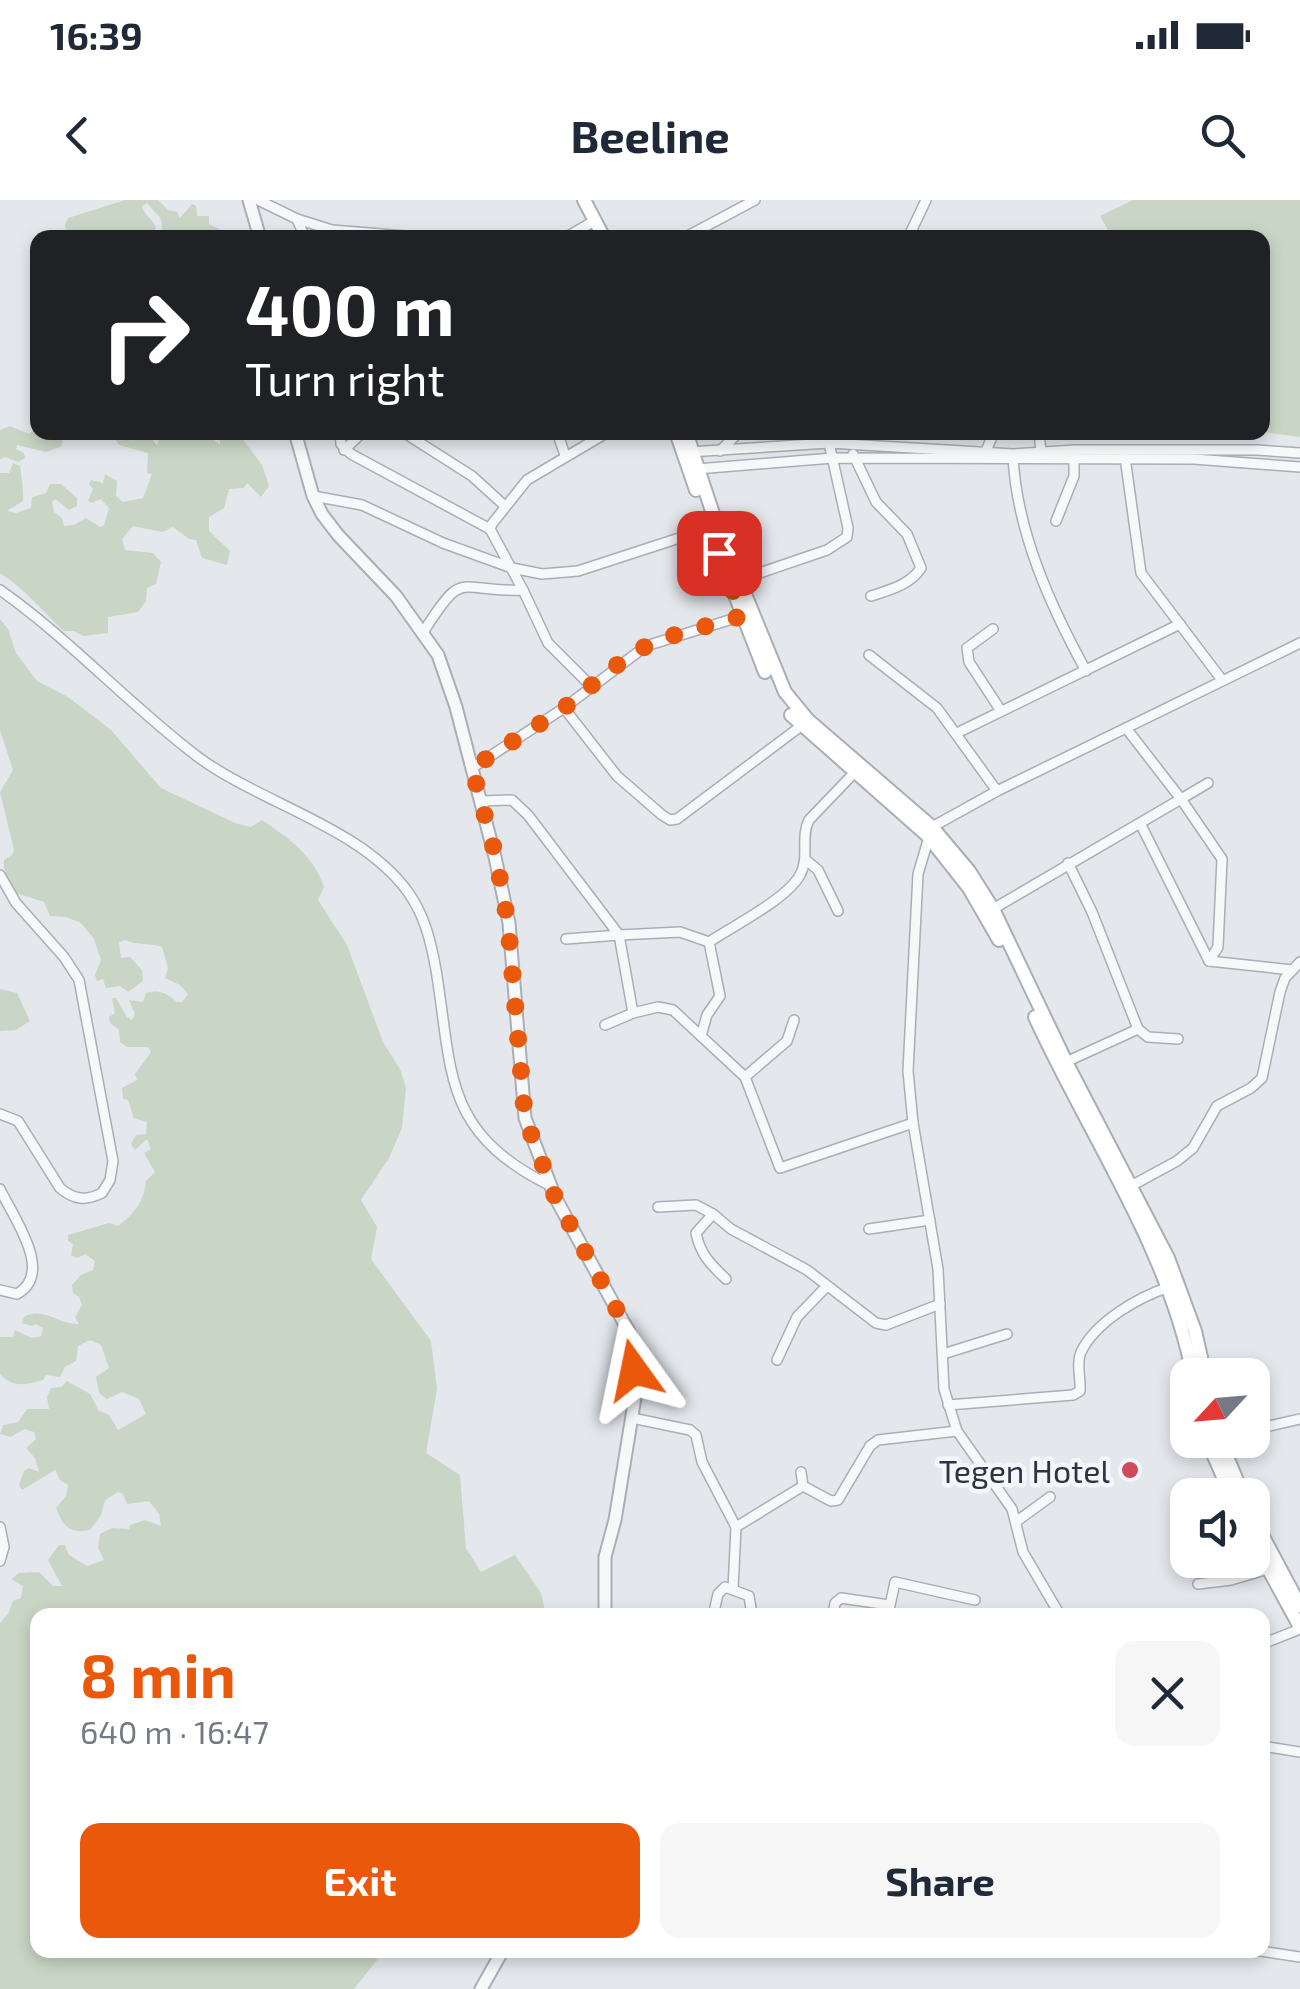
<!DOCTYPE html>
<meta charset="utf-8">
<style>
:root{--surface:#fff;--page:#f6f6f7;--text:#1f2937;--muted:#747a83;--accent:#ea580c}
body{margin:0;font-family:"Exo 2",sans-serif;background:var(--page);color:var(--text);height:100vh;display:flex;flex-direction:column;font-size:38px;white-space:nowrap}
*{box-sizing:border-box;margin:0}
p{font-size:32px;color:var(--muted)}
.icon{flex:none;width:55px;height:55px;fill:none;stroke:currentColor;stroke-width:2;stroke-linecap:round;stroke-linejoin:round}
.map{position:relative;flex:1;overflow:hidden}
.details{position:absolute;left:30px;top:1408px;width:1240px;height:350px;display:flex;flex-direction:column;background:var(--surface);border-radius:20px;box-shadow:0 5px 15px #0003}
.details>*{flex:none}
.hud{position:absolute;left:30px;top:30px;width:1240px;height:210px;border-radius:20px;box-shadow:0 5px 15px #0003;background:#202124;color:#fff;overflow:hidden}
.needle{width:65px;rotate:244deg}
.controls{position:absolute;left:1170px;top:1158px;display:grid;gap:20px}
.controls a{display:grid;place-items:center;width:100px;height:100px;border-radius:20px;background:var(--surface);box-shadow:0 5px 15px #0003;font-size:50px}
.pin{position:absolute;display:grid;place-items:center;width:85px;height:85px;color:#fff;margin:-42px;border-radius:20px;box-shadow:0 5px 15px #0006}
.me{position:absolute;width:110px;margin:-55px;rotate:348deg;stroke-linejoin:round;filter:drop-shadow(0 0 8px #0008)}
.turn{display:flex;align-items:center;gap:35px;height:210px;padding:0 50px;font-size:45px}
.turn .icon{width:130px;height:130px;stroke-width:2.5}
.turn b{display:block;font-size:70px;line-height:85px}
.round{display:grid;place-items:center;flex:none;width:105px;height:105px;border-radius:20px;background:var(--page)}
.overview{display:flex;align-items:center;justify-content:space-between;height:170px;padding:0 50px}
h1{font-size:60px;font-weight:700;line-height:75px;color:var(--accent)}
.action{display:flex;gap:20px;margin-top:auto;padding:20px 50px}
.action a{flex:1;height:115px;border-radius:20px;background:var(--accent);color:#fff;font-size:40px;font-weight:700;line-height:115px;text-align:center}
.action a+a{background:var(--page);color:var(--text)}
.status{display:flex;justify-content:space-between;align-items:center;height:70px;padding:0 50px;background:var(--surface);direction:ltr}
.status svg{height:28px;fill:currentColor}
header{display:flex;justify-content:space-between;align-items:center;height:130px;padding:0 50px;background:var(--surface);font-size:45px;font-weight:700}
.map>svg:first-child{display:block}
.green{fill:#c9d6c5}
.lines{fill:none;stroke-linecap:round;stroke-linejoin:round}
.minor-casing{stroke:#a9aeb7;stroke-width:12}
.tertiary-casing{stroke:#a9aeb7;stroke-width:15}
.secondary-casing{stroke:#a9aeb7;stroke-width:16}
.minor{stroke:#f7f8fa;stroke-width:9}
.tertiary{stroke:#f7f8fa;stroke-width:11}
.secondary{stroke:#fff;stroke-width:12}
.route{stroke:#ea580c;stroke-width:18;stroke-dasharray:0 32.4}
.poi-dot{fill:#d1495b;stroke:#f4f6f9;stroke-width:4}
.labels{text-anchor:middle;dominant-baseline:central;stroke-width:9;stroke-linejoin:round;paint-order:stroke}
.poi-label{font-size:32px;fill:#2b3445;stroke:#f4f6f9;text-anchor:end}
</style>
<div class="status"><b>16:39</b><svg viewBox="0 0 49 12"><path d="M0 12V9h3v3zM5 12V6h3v6zM10 12V3h3v9zM15 12V0h3v12zM26 1h20v11H26zM47 4h2v5h-2z"/></svg></div>
<header><svg class="icon" aria-label="back" viewBox="0 0 24 24"><path d="M15 5l-7 7 7 7"/></svg>Beeline<svg class="icon" aria-label="search" viewBox="0 0 24 24"><circle cx="10" cy="10" r="6"/><path d="M15 15l6 6"/></svg></header>
<div class="map">
<svg width="1300" height="1789" viewBox="0 0 1300 1789">
<rect width="100%" height="100%" fill="#e4e7ec"/>
<!-- green -->
<g class="green">
<path d="M 125,0 L 158,0 L 168,10 L 177,12 L 180,18 L 192,4 L 196,6 L 197,16 L 209,16 L 209,24 L 223,31 L 212,37 L 162,37 C 162,12 161,21 147,3 L 142,6 C 145,16 153,19 156,28 L 150,37 L 67,37 L 65,25 L 68,18 Z"/>
<path d="M 1133,0 L 1300,0 L 1300,237 L 1263,232 L 1262,38 L 1112,37 L 1100,16 Z"/>
<path d="M 10,226 L 29,234 L 37,227 L 38,232 L 62,233 L 62,246 L 46,252 L 17,245 L 16,249 L 24,253 L 25,258 L 18,262 L 5,257 L 0,259 L 0,230 Z"/>
<path d="M 111,233 L 129,233 L 132,241 L 138,234 L 146,233 L 157,245 L 160,238 L 156,233 L 205,233 L 220,245 L 220,233 L 238,233 L 262,265 L 269,286 L 261,297 L 247,283 L 244,288 L 229,289 L 224,308 L 209,317 L 209,331 L 230,351 L 227,365 L 202,358 L 196,340 L 189,339 L 173,327 L 162,332 L 133,326 L 122,339 L 125,350 L 153,353 L 161,362 L 156,384 L 147,388 L 146,401 L 138,412 L 108,417 L 108,433 L 83,436 L 74,431 L 64,431 C 42,411 25,389 0,373 L 0,273 L 9,273 L 13,263 L 20,266 C 21,270 24,295 23,301 L 7,311 L 16,313 L 31,308 L 32,297 L 46,293 L 50,284 L 61,284 L 77,298 L 77,306 L 69,310 L 55,299 L 52,302 L 54,312 L 62,318 L 64,326 L 74,325 L 86,318 L 100,327 L 104,325 L 109,308 L 101,299 L 91,303 L 88,301 L 93,289 L 89,284 L 91,280 L 103,283 L 105,274 L 117,281 L 116,296 L 123,302 L 143,298 L 152,274 L 147,273 L 148,253 L 119,245 Z"/>
<path d="M 0,419 L 8,429 L 16,453 L 37,481 L 68,497 L 111,530 L 161,588 L 235,623 L 251,627 L 262,620 C 289,639 313,654 324,687 L 318,700 L 347,745 L 383,842 L 400,869 L 406,888 L 402,928 L 389,958 L 361,1000 L 377,1027 L 371,1059 L 431,1141 L 437,1189 L 426,1253 L 460,1275 L 466,1348 L 481,1372 L 515,1355 L 541,1393 L 546,1415 L 38,1415 L 38,1750 L 385,1750 L 354,1789 L 0,1789 L 0,1423 L 8,1414 L 13,1401 L 21,1398 L 23,1386 L 11,1379 L 19,1373 L 39,1372 L 53,1386 L 62,1386 L 48,1360 L 59,1345 L 65,1345 L 69,1355 L 87,1366 L 104,1360 L 98,1348 L 100,1334 L 112,1328 L 129,1329 L 130,1325 L 145,1320 L 161,1326 L 159,1314 L 149,1301 L 127,1304 L 123,1294 L 118,1292 L 105,1300 L 101,1315 L 90,1330 C 69,1334 63,1326 56,1308 L 66,1296 L 68,1285 L 60,1280 L 55,1270 L 22,1290 L 19,1285 L 24,1271 L 29,1268 L 39,1272 L 35,1258 L 26,1248 L 36,1239 L 34,1232 L 24,1229 L 11,1237 L 0,1234 L 3,1225 L 18,1222 L 27,1209 L 49,1209 L 47,1197 L 51,1188 L 61,1187 L 67,1181 L 90,1194 L 99,1211 L 109,1215 L 118,1230 L 146,1214 L 139,1199 L 122,1192 L 107,1199 L 99,1193 L 96,1177 L 109,1168 L 101,1145 L 90,1140 L 78,1146 L 76,1161 L 65,1167 L 60,1177 L 46,1175 L 43,1180 C 27,1185 12,1188 0,1174 L 0,1137 L 13,1137 L 15,1130 L 32,1138 L 41,1136 L 43,1128 L 36,1124 L 32,1126 L 22,1123 L 24,1117 C 44,1106 58,1125 79,1124 L 75,1117 L 82,1105 L 79,1097 L 73,1093 L 72,1085 L 81,1075 L 93,1070 L 95,1061 L 85,1054 L 77,1058 L 71,1055 L 73,1044 L 68,1041 L 68,1035 L 109,1023 L 118,1026 C 135,1013 144,1002 146,981 L 155,972 L 144,953 L 151,949 L 147,939 L 135,950 L 131,944 L 136,935 L 146,934 L 147,922 L 134,918 L 128,900 L 123,899 L 122,888 L 137,880 L 135,874 L 151,852 L 148,847 L 127,847 L 120,842 L 119,830 L 110,823 L 109,817 L 115,813 L 112,798 L 116,798 L 127,817 L 132,820 L 135,814 L 129,800 L 143,802 L 146,793 C 160,789 166,793 177,802 L 182,802 L 188,794 L 180,785 L 165,778 L 168,768 L 162,747 C 148,742 138,746 125,740 L 119,742 L 121,758 L 130,757 L 142,770 L 143,781 L 128,792 L 120,786 L 106,788 L 103,779 L 97,781 L 95,775 L 101,760 L 94,739 L 81,723 L 66,717 L 50,716 L 44,702 L 13,692 L 4,668 L 4,660 L 12,655 L 14,650 L 0,592 L 13,570 L 0,530 Z"/>
<path d="M 0,789 L 17,793 L 30,821 L 16,830 L 0,831 Z"/>
</g>
<g class="lines">
<!-- minor casing -->
<g class="minor-casing">
<g id="minor">
<path d="M 258,0 L 297,19 L 332,30 L 430,38"/>
<path d="M 297,19 L 305,38"/>
<path d="M 565,38 L 596,20"/>
<path d="M 684,38 L 755,0"/>
<path d="M 908,38 L 926,0"/>
<path d="M 340,232 L 341,244 L 351,254 L 490,329"/>
<path d="M 403,232 L 472,276 L 505,306"/>
<path d="M 557,232 L 565,255"/>
<path d="M 1039,232 L 1041,252"/>
<path d="M 344,250 L 363,232"/>
<path d="M 720,251 L 739,232"/>
<path d="M 986,251 L 994,232"/>
<path d="M 689,252 L 829,243 L 1013,254 L 1075,250 L 1257,250 L 1300,253"/>
<path d="M 853,254 L 876,302 L 907,334 L 921,368 C 910,385 889,390 871,396"/>
<path d="M 1013,257 C 1017,332 1050,405 1086,471"/>
<path d="M 1125,257 L 1141,373 L 1222,480"/>
<path d="M 697,269 L 833,258 L 1194,259 L 1300,267"/>
<path d="M 313,296 L 362,305 L 443,343 L 512,368 L 542,374 L 578,371 L 710,328"/>
<path d="M 1056,321 L 1074,276 L 1074,257"/>
<path d="M 739,380 L 827,350 L 847,337 L 848,328 L 829,243"/>
<path d="M 0,390 C 71,440 129,505 198,557 C 262,604 361,627 408,692 C 425,716 431,742 436,770 C 453,873 442,931 549,985"/>
<path d="M 523,390 L 548,443 L 591,486"/>
<path d="M 993,429 L 967,448 L 969,462 L 1001,511"/>
<path d="M 424,431 C 465,366 457,393 523,390 L 490,329 L 492,324 L 527,280 L 608,232"/>
<path d="M 869,455 L 937,508 L 997,591"/>
<path d="M 564,508 L 646,446 L 742,416"/>
<path d="M 957,533 L 1180,424"/>
<path d="M 472,568 L 564,508 L 617,576 L 662,615 L 670,620 L 677,619 L 805,523"/>
<path d="M 1208,583 L 1181,599 L 1222,659 L 1218,747 L 1209,761"/>
<path d="M 481,601 L 512,600 L 528,615 L 619,735 L 680,732 L 709,742"/>
<path d="M 1141,625 L 1209,761 L 1292,770"/>
<path d="M 806,660 L 818,670 L 838,711"/>
<path d="M 0,675 L 16,703 L 64,757 L 79,780 L 113,961 L 110,980 L 102,993 C 86,1001 74,1000 60,988 L 18,921 L 0,914"/>
<path d="M 993,709 L 1181,599 L 1126,528"/>
<path d="M 566,739 L 619,735 L 633,813 L 658,807 L 673,810 L 745,877 L 780,968 L 913,923"/>
<path d="M 709,742 C 733,726 787,699 800,675 C 810,657 800,638 809,620 L 855,572"/>
<path d="M 605,825 L 633,813"/>
<path d="M 1138,829 L 1148,837 L 1178,839"/>
<path d="M 701,836 L 707,815 L 720,796 L 709,742"/>
<path d="M 1066,862 L 1138,829 L 1092,712 L 1068,663"/>
<path d="M 745,877 L 787,841 L 794,820"/>
<path d="M 1131,986 L 1177,961 L 1193,948 L 1217,906 L 1251,888 L 1262,878 L 1280,792 L 1285,778 L 1300,762"/>
<path d="M 0,989 C 13,1017 55,1073 17,1094 L 0,1090"/>
<path d="M 658,1007 L 696,1005 L 713,1014 L 731,1029 L 807,1070 L 876,1123 L 886,1125 L 940,1104"/>
<path d="M 713,1014 L 696,1033 C 700,1054 711,1065 726,1079"/>
<path d="M 869,1029 L 930,1020"/>
<path d="M 943,1154 L 1007,1134"/>
<path d="M 777,1160 L 797,1117 L 827,1086"/>
<path d="M 948,1205 L 1073,1195 L 1080,1191 C 1081,1179 1076,1163 1081,1152 C 1096,1121 1139,1097 1169,1087"/>
<path d="M 632,1218 L 690,1230 L 696,1235 L 702,1262 L 736,1327 L 733,1389"/>
<path d="M 1269,1226 L 1300,1219"/>
<path d="M 803,1286 L 831,1301 L 838,1300 L 870,1246 L 878,1240 L 957,1231"/>
<path d="M 1017,1321 L 1050,1297"/>
<path d="M 0,1327 L 4,1347 L 0,1361"/>
<path d="M 736,1327 L 803,1286 L 801,1272"/>
<path d="M 1198,1384 L 1231,1380 L 1268,1369"/>
<path d="M 714,1412 L 718,1394 L 725,1387 L 749,1396 L 752,1415"/>
<path d="M 833,1415 L 835,1403 L 841,1398 L 889,1405"/>
<path d="M 888,1415 L 895,1382 L 975,1400"/>
<path d="M 1060,1415 L 1023,1352 L 1012,1309 L 957,1231 L 944,1189 L 938,1069 L 913,923 L 908,871 L 918,674 L 932,627 L 997,591 L 1300,443"/>
<path d="M 1262,1444 L 1300,1429"/>
<path d="M 1262,1546 L 1300,1552"/>
<path d="M 1254,1750 L 1300,1757"/>
</g>
</g>
<!-- tertiary casing -->
<g class="tertiary-casing">
<g id="tertiary">
<path d="M 249,0 L 260,38"/>
<path d="M 295,232 L 313,296 L 322,314 L 338,335 L 396,396 L 438,455 L 456,507 L 495,657 L 509,723 L 525,918 L 555,997 L 629,1132 L 636,1191 L 615,1320 L 605,1357 L 605,1415"/>
<path d="M 481,1789 L 503,1750"/>
</g>
</g>
<!-- secondary casing -->
<g class="secondary-casing">
<g id="secondary">
<path d="M 584,0 L 604,38"/>
<path d="M 676,232 L 696,290"/>
<path d="M 686,232 L 716,323 L 785,492 L 808,520 L 932,627 L 969,671 L 993,709 L 1066,862 L 1168,1058 L 1195,1131 L 1205,1175"/>
<path d="M 720,356 L 765,472"/>
<path d="M 791,515 L 928,636 L 969,688 L 999,740"/>
<path d="M 1035,817 C 1089,935 1168,1047 1193,1175"/>
<path d="M 1207,1240 L 1231,1295"/>
<path d="M 1220,1240 L 1243,1295"/>
<path d="M 1252,1316 L 1300,1406"/>
<path d="M 1252,1339 L 1300,1427"/>
</g>
</g>
<!-- minor -->
<use href="#minor" class="minor"/>
<!-- tertiary -->
<use href="#tertiary" class="tertiary"/>
<!-- secondary -->
<use href="#secondary" class="secondary"/>
</g>
<g class="lines">
<!-- route -->
<path class="route" d="M 634,1170 L 629,1132 L 555,997 L 525,918 L 508,723 L 496,657 L 472,568 L 564,508 L 614,467 L 646,446 L 664,438 L 742,416 L 719,353"/>
</g>
<!-- markers -->
<circle class="poi-dot" cx="1130" cy="1270" r="10"/>
<g class="labels">
<!-- poi labels -->
<g class="poi-label">
<text x="1110" y="1270">Tegen Hotel</text>
</g>
</g>
</svg>
<div class="controls">
<a><svg class="needle" viewBox="-14 -14 28 28"><path d="M0-13l5 13h-10z" fill="#e53935"/><path d="M0 13l5-13h-10z" fill="#747a83"/></svg></a>
<a><svg class="icon" aria-label="sound" viewBox="0 0 24 24"><path d="M4 9h4l5-4v14l-5-4H4zM17 9q2 3 0 6"/></svg></a>
</div>
<div class="pin" style="left:719px;top:353px;background:#d93025"><svg class="icon" aria-label="arrive" viewBox="0 0 24 24"><path d="M6 21V4h12l-3 4 3 4H6"/></svg></div>
<svg class="me" style="left:634px;top:1170px" viewBox="-20 -20 40 40"><path d="M0-17L14 15 0 8-14 15z" fill="#ea580c" stroke="#fff" stroke-width="4"/></svg>
<div class="hud">
<div class="turn"><svg class="icon" aria-label="right" viewBox="0 0 24 24"><path d="M7 20v-9h11M14 6l5 5-5 5"/></svg><div><b>400 m</b>Turn right</div></div>
</div>
<section class="details">
<div class="overview"><div><h1>8 min</h1><p>640 m · 16:47</p></div><a class="round"><svg class="icon" aria-label="close" viewBox="0 0 24 24"><path d="M6 6l12 12M18 6L6 18"/></svg></a></div>
<div class="action"><a>Exit</a><a>Share</a></div>
</section>
</div>
